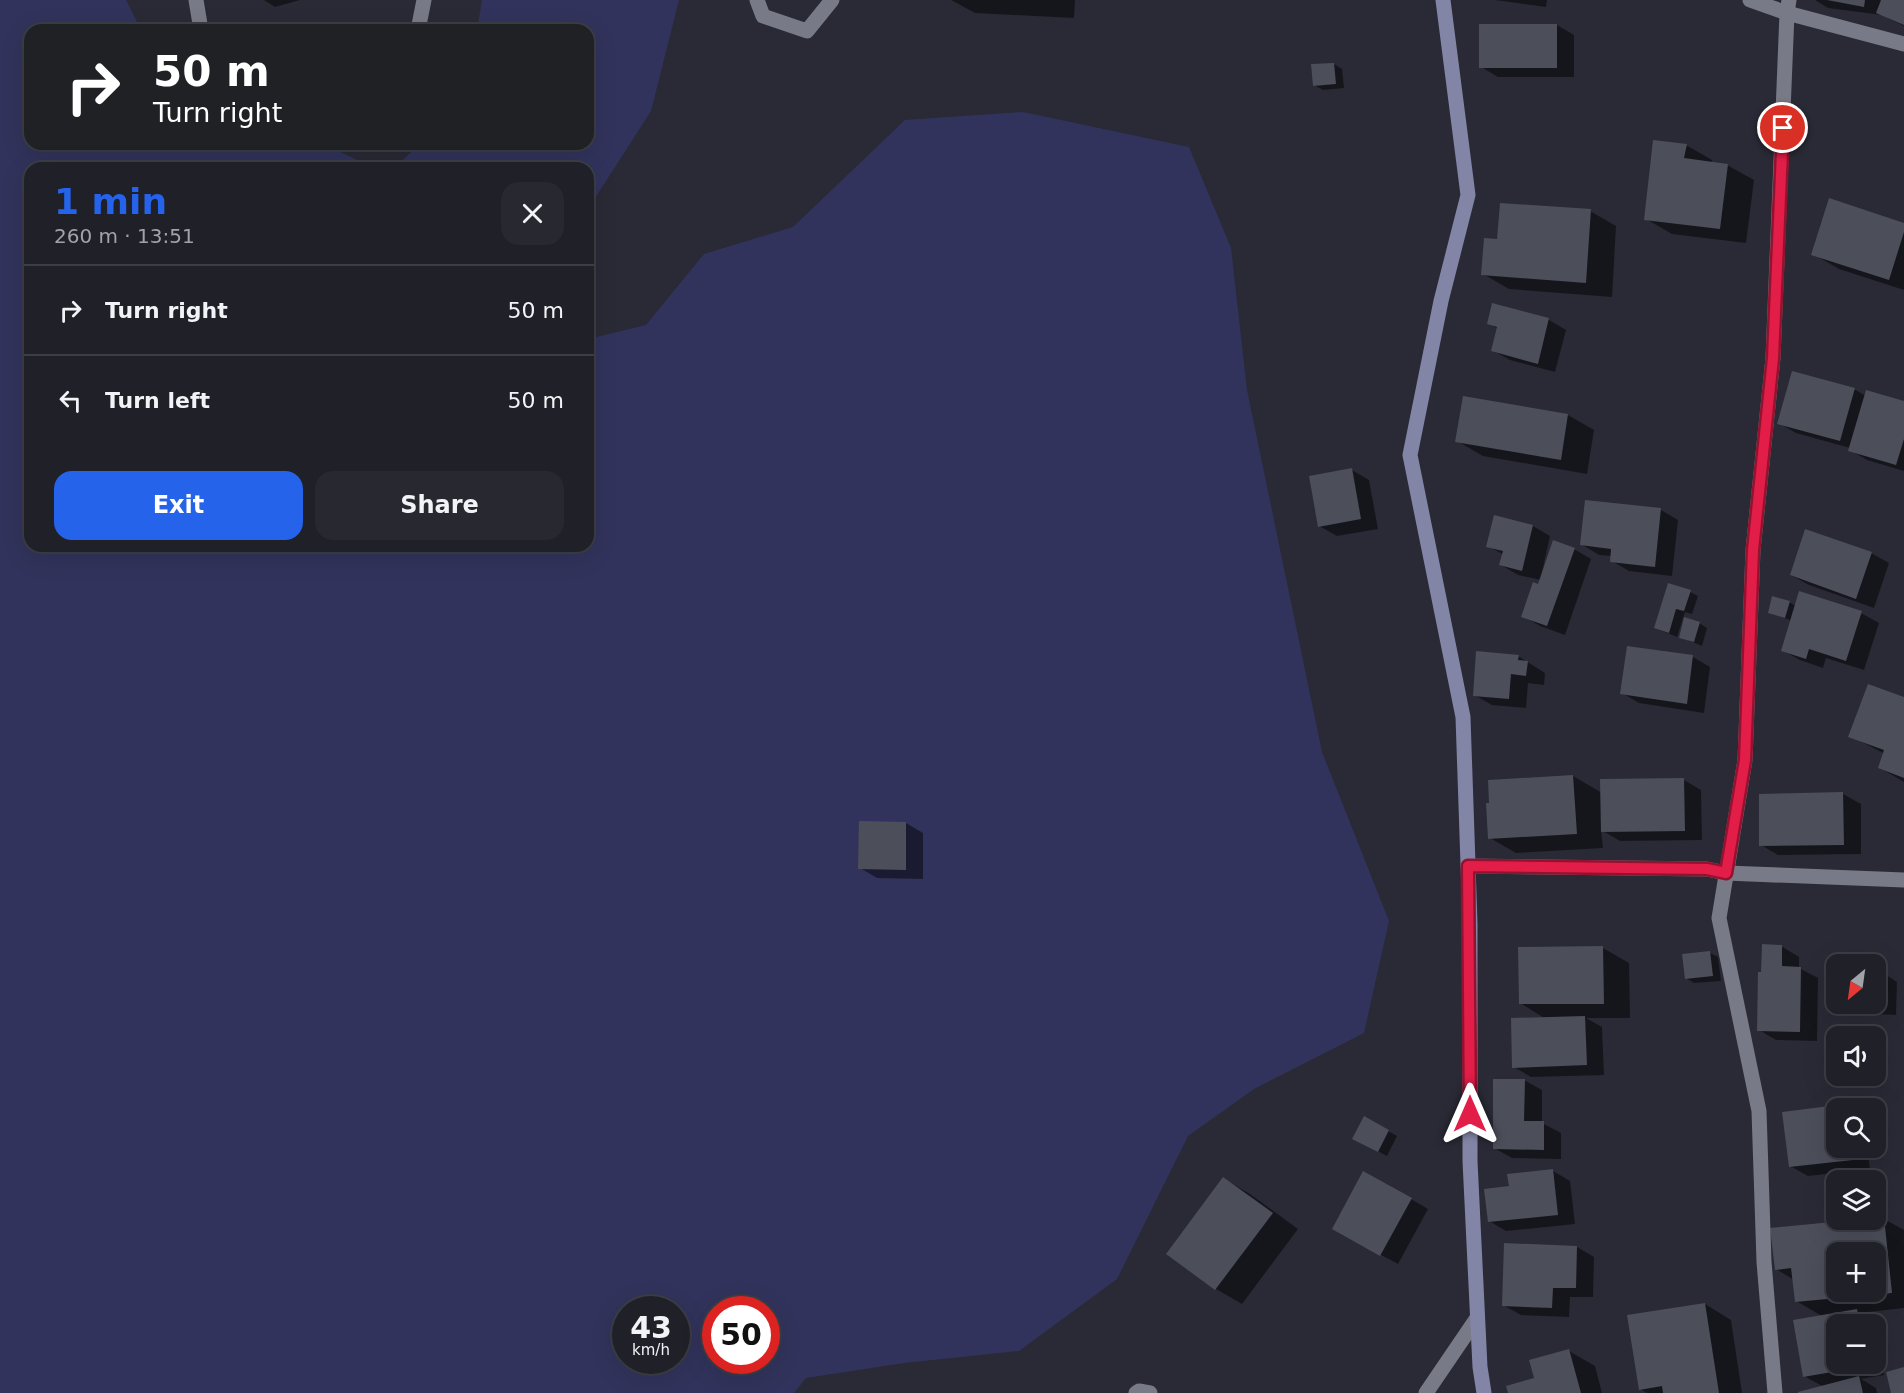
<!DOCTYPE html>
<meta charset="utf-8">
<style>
:root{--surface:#1f2028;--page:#272830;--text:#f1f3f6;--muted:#a1a3a8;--line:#3c3e45;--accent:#2563eb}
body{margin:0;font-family:"DejaVu Sans",sans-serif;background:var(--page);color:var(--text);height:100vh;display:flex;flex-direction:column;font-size:22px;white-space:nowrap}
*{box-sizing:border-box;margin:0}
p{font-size:20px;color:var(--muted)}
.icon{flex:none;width:33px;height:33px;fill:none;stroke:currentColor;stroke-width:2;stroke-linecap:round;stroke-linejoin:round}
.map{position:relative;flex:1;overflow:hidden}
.details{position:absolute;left:24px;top:162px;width:570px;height:390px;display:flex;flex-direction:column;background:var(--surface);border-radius:18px;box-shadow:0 6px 24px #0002,0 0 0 2px var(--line)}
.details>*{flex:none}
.top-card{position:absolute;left:24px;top:24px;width:570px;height:126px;border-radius:18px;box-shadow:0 6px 24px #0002,0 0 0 2px var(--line);background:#202124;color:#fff;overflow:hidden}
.needle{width:39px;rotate:209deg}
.fabs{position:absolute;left:1826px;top:954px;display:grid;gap:12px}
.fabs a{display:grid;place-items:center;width:60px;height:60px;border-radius:12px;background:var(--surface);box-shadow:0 6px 24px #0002,0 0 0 2px var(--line);font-size:30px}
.speed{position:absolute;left:612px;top:1296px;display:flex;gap:12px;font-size:30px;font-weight:700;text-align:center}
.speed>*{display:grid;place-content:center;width:78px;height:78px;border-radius:50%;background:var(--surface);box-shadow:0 6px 24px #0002,0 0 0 2px var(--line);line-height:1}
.speed small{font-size:15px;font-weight:400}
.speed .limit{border:9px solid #d22;background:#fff;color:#111}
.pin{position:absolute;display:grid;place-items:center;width:51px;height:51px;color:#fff;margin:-26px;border:3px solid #fff;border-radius:50%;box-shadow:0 2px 6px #0007}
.me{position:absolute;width:66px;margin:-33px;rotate:0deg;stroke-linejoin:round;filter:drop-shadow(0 0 4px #0008)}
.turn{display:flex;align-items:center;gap:21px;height:126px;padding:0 30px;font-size:27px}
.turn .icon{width:78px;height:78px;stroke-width:2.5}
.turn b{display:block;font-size:42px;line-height:51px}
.round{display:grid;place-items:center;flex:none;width:63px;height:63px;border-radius:18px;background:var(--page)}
.headline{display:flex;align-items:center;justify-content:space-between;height:102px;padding:0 30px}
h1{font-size:36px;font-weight:600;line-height:45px;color:var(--accent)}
.primary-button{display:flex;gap:12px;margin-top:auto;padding:12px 30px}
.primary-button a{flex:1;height:69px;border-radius:18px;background:var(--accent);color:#fff;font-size:24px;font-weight:600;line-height:69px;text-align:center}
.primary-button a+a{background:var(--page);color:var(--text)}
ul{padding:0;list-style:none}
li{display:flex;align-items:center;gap:18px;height:90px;padding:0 30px;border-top:2px solid var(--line)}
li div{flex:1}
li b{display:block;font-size:22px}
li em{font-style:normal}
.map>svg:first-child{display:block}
.green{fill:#32335c;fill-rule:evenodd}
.shadow{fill:#0007;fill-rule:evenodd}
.building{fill:#4c4e5a;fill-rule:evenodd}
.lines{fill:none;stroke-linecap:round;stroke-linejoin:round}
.street{stroke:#797a87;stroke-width:15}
.secondary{stroke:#8385a7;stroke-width:15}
.route-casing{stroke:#92132f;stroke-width:15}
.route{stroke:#e11d48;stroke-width:10}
</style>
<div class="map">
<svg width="1904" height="1393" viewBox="0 0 1904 1393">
<rect width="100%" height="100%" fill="#292a35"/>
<!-- green -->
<g class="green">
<path d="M 0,0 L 126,0 L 141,30 L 30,30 L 30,144 L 324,144 L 374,168 L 30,168 L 30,546 L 588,546 L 588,339 L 646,325 L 704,254 L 793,227 L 905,120 L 1023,112 L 1189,147 L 1231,248 L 1247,390 L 1322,752 L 1389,921 L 1364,1033 L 1254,1089 L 1188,1136 L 1117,1279 L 1019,1351 L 904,1363 L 806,1378 L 794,1393 L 0,1393 ZM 626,1310 L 676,1310 L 676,1360 L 626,1360 ZM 716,1310 L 766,1310 L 766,1360 L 716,1360 Z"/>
<path d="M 482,0 L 679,0 L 651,111 L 588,209 L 588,168 L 394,168 L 420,144 L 588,144 L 588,30 L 477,30 Z"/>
</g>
<!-- shadow -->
<g class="shadow">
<path d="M 264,0 L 300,0 L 275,7 Z"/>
<path d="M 951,0 L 1075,0 L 1074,18 L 975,13 Z"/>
<path d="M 1495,0 L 1547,0 L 1546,7 Z"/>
<path d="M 1815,0 L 1904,0 L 1904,26 L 1882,15 L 1828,8 Z"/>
<path d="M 1557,25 L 1574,35 L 1574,77 L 1498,77 L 1481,67 Z"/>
<path d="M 1334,64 L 1342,69 L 1344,88 L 1323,90 L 1314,85 Z"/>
<path d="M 1686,145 L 1712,160 L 1712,163 L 1727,165 L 1754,180 L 1746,243 L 1672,234 L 1646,219 Z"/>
<path d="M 1590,211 L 1616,226 L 1612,297 L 1509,289 L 1483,274 L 1498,241 Z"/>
<path d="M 1904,224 L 1904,290 L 1839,269 L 1813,254 Z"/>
<path d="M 1493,305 L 1549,320 L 1566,330 L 1555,372 L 1510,360 L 1492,350 L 1498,329 L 1488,323 Z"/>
<path d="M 1854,389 L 1866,396 L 1904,403 L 1904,471 L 1867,460 L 1850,450 L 1850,448 L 1796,433 L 1779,423 Z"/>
<path d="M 1464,398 L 1568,415 L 1594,430 L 1587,474 L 1483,456 L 1457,441 Z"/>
<path d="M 1352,470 L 1369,480 L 1378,529 L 1337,536 L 1319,526 Z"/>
<path d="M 1661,510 L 1678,520 L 1672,576 L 1629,571 L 1612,561 L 1612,556 L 1599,555 L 1581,544 Z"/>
<path d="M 1495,517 L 1533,526 L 1550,536 L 1542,572 L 1544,573 L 1574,549 L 1591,559 L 1565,635 L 1540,626 L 1523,616 L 1541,580 L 1518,575 L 1501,565 L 1504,555 L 1488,546 Z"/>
<path d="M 1871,553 L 1889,563 L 1874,608 L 1809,585 L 1791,575 Z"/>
<path d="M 1690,592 L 1698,596 L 1692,614 L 1685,612 L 1677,637 L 1655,628 Z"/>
<path d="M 1789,602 L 1796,606 L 1861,613 L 1879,623 L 1864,670 L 1826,658 L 1823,668 L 1800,660 L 1782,650 L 1792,621 L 1770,612 Z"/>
<path d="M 1699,623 L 1707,628 L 1702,646 L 1681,637 Z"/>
<path d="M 1628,647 L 1693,657 L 1710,667 L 1704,713 L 1639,703 L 1622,693 Z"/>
<path d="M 1518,656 L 1545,673 L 1544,685 L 1528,683 L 1526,708 L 1492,705 L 1474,695 Z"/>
<path d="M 1904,699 L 1904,782 L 1880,768 L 1885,754 L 1850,736 Z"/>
<path d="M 1573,776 L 1602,793 L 1684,780 L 1701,790 L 1702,840 L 1620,841 L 1601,830 L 1603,848 L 1516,853 L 1490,838 L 1491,804 Z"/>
<path d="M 1843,794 L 1861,804 L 1861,854 L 1778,855 L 1761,845 L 1760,795 Z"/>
<path d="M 906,823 L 923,833 L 923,879 L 877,878 L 860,868 Z"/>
<path d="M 1781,946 L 1799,957 L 1799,968 L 1818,978 L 1817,1041 L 1776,1040 L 1759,1030 L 1762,974 Z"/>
<path d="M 1603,948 L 1629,963 L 1630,1018 L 1586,1018 L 1602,1027 L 1604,1075 L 1531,1077 L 1514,1067 L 1546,1019 L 1520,1003 Z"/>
<path d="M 1710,953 L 1718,957 L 1721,981 L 1694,983 L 1686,978 Z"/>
<path d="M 1875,971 L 1880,971 L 1897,982 L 1896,1015 L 1859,1013 L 1842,1004 L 1875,1004 Z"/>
<path d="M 1524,1080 L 1542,1090 L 1542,1123 L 1561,1133 L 1561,1159 L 1512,1158 L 1494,1148 Z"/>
<path d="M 1846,1106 L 1851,1108 L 1836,1108 L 1836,1148 L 1867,1148 L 1870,1169 L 1808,1176 L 1790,1166 L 1783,1113 Z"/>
<path d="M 1365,1118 L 1397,1136 L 1387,1156 L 1362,1143 Z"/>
<path d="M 1553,1171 L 1570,1181 L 1575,1224 L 1506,1231 L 1489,1221 L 1510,1188 Z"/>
<path d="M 1224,1179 L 1250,1194 L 1298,1229 L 1242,1304 L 1216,1289 L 1168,1253 Z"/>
<path d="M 1411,1199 L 1428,1209 L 1398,1264 L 1351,1239 Z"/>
<path d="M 1884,1219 L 1904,1230 L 1904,1308 L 1860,1313 L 1874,1321 L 1875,1324 L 1836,1324 L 1836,1364 L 1875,1364 L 1875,1326 L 1884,1375 L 1861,1379 L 1876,1388 L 1877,1393 L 1801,1393 L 1824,1387 L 1804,1376 L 1822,1316 L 1796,1301 L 1794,1280 L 1776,1269 ZM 1836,1252 L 1875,1252 L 1875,1292 L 1836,1292 Z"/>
<path d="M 1577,1247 L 1594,1257 L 1593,1297 L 1570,1297 L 1569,1317 L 1521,1315 L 1503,1305 Z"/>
<path d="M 1705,1304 L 1731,1320 L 1742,1393 L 1647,1393 L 1640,1389 Z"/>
<path d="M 1569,1351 L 1595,1366 L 1602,1393 L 1510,1393 L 1536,1379 Z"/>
</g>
<!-- building -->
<g class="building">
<path d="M 1827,0 L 1865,0 L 1864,7 Z"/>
<path d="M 1881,0 L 1904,0 L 1904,25 L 1876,13 Z"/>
<rect x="1479" y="24" width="78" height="44"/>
<path d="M 1334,63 L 1336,84 L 1313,86 L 1311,64 Z"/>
<path d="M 1653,140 L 1687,144 L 1684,158 L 1728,164 L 1720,229 L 1644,220 Z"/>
<path d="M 1829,198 L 1904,223 L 1904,232 L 1889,280 L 1811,255 Z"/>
<path d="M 1500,203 L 1591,209 L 1586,283 L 1481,275 L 1484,238 L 1497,239 Z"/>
<path d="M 1492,303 L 1549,318 L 1538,364 L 1491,351 L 1497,327 L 1487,324 Z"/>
<path d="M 1792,371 L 1855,388 L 1840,441 L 1777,424 Z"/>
<path d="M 1866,390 L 1904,401 L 1904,439 L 1896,465 L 1848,451 Z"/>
<path d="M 1463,396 L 1568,414 L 1561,460 L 1455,442 Z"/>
<path d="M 1352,468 L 1361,519 L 1318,527 L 1309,476 Z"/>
<path d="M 1585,500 L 1661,508 L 1655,567 L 1610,562 L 1611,549 L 1580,545 Z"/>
<path d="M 1494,515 L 1533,525 L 1522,571 L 1499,565 L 1503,551 L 1486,547 Z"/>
<path d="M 1805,529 L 1872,552 L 1856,599 L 1790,575 Z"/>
<path d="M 1553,540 L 1575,548 L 1547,626 L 1521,617 L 1533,582 L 1538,584 Z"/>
<path d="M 1668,583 L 1691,590 L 1684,611 L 1676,609 L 1669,633 L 1654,628 Z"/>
<path d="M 1799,591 L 1862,611 L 1846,661 L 1809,649 L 1806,659 L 1781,651 Z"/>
<path d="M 1772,596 L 1790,601 L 1785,618 L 1768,613 Z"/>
<path d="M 1684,617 L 1700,622 L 1694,642 L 1679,638 Z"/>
<path d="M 1627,646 L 1693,655 L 1687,704 L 1620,694 Z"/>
<path d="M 1476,651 L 1519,655 L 1518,660 L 1528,661 L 1526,676 L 1511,674 L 1509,699 L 1473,696 Z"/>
<path d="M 1868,684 L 1904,697 L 1904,778 L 1878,768 L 1884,750 L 1848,737 Z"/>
<path d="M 1573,775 L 1577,834 L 1488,839 L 1486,803 L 1489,803 L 1488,780 Z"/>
<path d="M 1684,778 L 1685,831 L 1601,832 L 1600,779 Z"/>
<path d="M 1843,792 L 1844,845 L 1759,846 L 1759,794 Z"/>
<path d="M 859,821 L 906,822 L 906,870 L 858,869 Z"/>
<path d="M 1762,944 L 1782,945 L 1782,966 L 1801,967 L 1800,1032 L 1757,1031 L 1758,972 L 1761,972 Z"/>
<path d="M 1603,946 L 1604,1004 L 1519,1004 L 1518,947 Z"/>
<path d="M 1710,951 L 1713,976 L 1685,979 L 1682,954 Z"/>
<path d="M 1875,970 L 1880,970 L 1878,1006 L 1870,1005 L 1870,1004 L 1875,1004 Z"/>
<path d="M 1585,1016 L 1587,1065 L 1512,1068 L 1511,1018 Z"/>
<path d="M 1493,1079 L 1525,1079 L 1524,1121 L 1544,1121 L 1544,1150 L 1493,1149 Z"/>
<path d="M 1846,1104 L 1847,1108 L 1836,1108 L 1836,1148 L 1851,1148 L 1853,1160 L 1789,1167 L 1782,1112 Z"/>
<path d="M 1364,1116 L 1389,1130 L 1378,1152 L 1352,1139 Z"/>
<path d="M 1553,1169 L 1558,1215 L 1488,1222 L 1484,1189 L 1509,1186 L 1507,1174 Z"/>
<path d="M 1363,1171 L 1412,1198 L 1380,1256 L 1332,1229 Z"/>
<path d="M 1223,1177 L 1273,1213 L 1215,1290 L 1166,1254 Z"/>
<path d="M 1884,1217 L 1892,1293 L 1795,1302 L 1791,1268 L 1775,1270 L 1770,1228 ZM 1836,1252 L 1875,1252 L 1875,1292 L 1836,1292 Z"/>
<path d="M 1504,1243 L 1577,1246 L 1576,1288 L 1553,1288 L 1552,1308 L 1502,1306 Z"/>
<path d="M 1705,1303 L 1719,1393 L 1663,1393 L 1662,1386 L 1639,1390 L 1627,1315 Z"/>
<path d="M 1857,1309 L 1860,1324 L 1836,1324 L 1836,1364 L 1867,1364 L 1867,1366 L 1803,1377 L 1793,1320 Z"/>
<path d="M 1569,1349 L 1581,1393 L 1508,1393 L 1506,1386 L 1534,1378 L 1529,1360 Z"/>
<path d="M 1904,1367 L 1904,1393 L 1891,1393 L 1886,1372 Z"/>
<path d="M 1859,1376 L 1863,1393 L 1798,1393 L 1798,1392 Z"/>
</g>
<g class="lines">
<!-- street -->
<g class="street">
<path d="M 196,0 L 201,30"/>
<path d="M 757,0 L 763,16 L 807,31 L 832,0"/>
<path d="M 1750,0 L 1787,13 L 1773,358 L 1753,550 L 1745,760 L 1719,918 L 1759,1111 L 1764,1262 L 1775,1393"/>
<path d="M 1789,0 L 1787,13 L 1904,44"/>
<path d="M 418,30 L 424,0"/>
<path d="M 1468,866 L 1707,869 L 1726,873 L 1904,880"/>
<path d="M 1136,1393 L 1139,1391 L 1150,1393"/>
<path d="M 1426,1393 L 1477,1318"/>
</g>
<!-- secondary -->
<path class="secondary" d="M 1443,0 L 1468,195 L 1441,301 L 1410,455 L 1463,717 L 1470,923 L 1470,1161 L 1480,1367 L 1484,1393"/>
</g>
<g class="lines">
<!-- route casing -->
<g class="route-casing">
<path id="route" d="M 1470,1114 L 1468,866 L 1707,869 L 1726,873 L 1745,760 L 1753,550 L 1773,358 L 1783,128"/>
</g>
<!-- route -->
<use href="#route" class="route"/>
</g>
</svg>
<div class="fabs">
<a><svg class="needle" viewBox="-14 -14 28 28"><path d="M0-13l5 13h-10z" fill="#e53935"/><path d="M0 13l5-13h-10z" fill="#a1a3a8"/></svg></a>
<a><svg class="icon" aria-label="sound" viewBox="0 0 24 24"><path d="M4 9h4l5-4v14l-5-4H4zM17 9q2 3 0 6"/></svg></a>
<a><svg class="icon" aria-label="search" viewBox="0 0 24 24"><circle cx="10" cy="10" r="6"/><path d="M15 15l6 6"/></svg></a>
<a><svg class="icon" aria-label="layers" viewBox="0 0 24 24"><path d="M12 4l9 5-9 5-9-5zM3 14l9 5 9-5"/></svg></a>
<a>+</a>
<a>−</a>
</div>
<div class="speed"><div>43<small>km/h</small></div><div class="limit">50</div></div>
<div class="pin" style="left:1783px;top:128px;background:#d93025"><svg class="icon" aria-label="arrive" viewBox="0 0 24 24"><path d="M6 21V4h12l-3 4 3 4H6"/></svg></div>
<svg class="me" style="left:1470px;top:1114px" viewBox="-20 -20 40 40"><path d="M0-17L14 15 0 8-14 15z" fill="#e11d48" stroke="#fff" stroke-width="4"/></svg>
<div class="top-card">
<div class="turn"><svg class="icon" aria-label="right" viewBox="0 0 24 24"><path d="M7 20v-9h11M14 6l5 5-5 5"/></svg><div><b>50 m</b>Turn right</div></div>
</div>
<section class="details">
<div class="headline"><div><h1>1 min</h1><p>260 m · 13:51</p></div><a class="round"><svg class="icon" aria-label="close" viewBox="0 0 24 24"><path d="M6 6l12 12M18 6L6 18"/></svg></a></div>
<ul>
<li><svg class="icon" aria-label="right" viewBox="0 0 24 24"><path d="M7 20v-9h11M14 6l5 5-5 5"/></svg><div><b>Turn right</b></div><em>50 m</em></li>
<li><svg class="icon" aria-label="left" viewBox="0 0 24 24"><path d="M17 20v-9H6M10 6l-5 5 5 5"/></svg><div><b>Turn left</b></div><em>50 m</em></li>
</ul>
<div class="primary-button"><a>Exit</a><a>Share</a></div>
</section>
</div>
